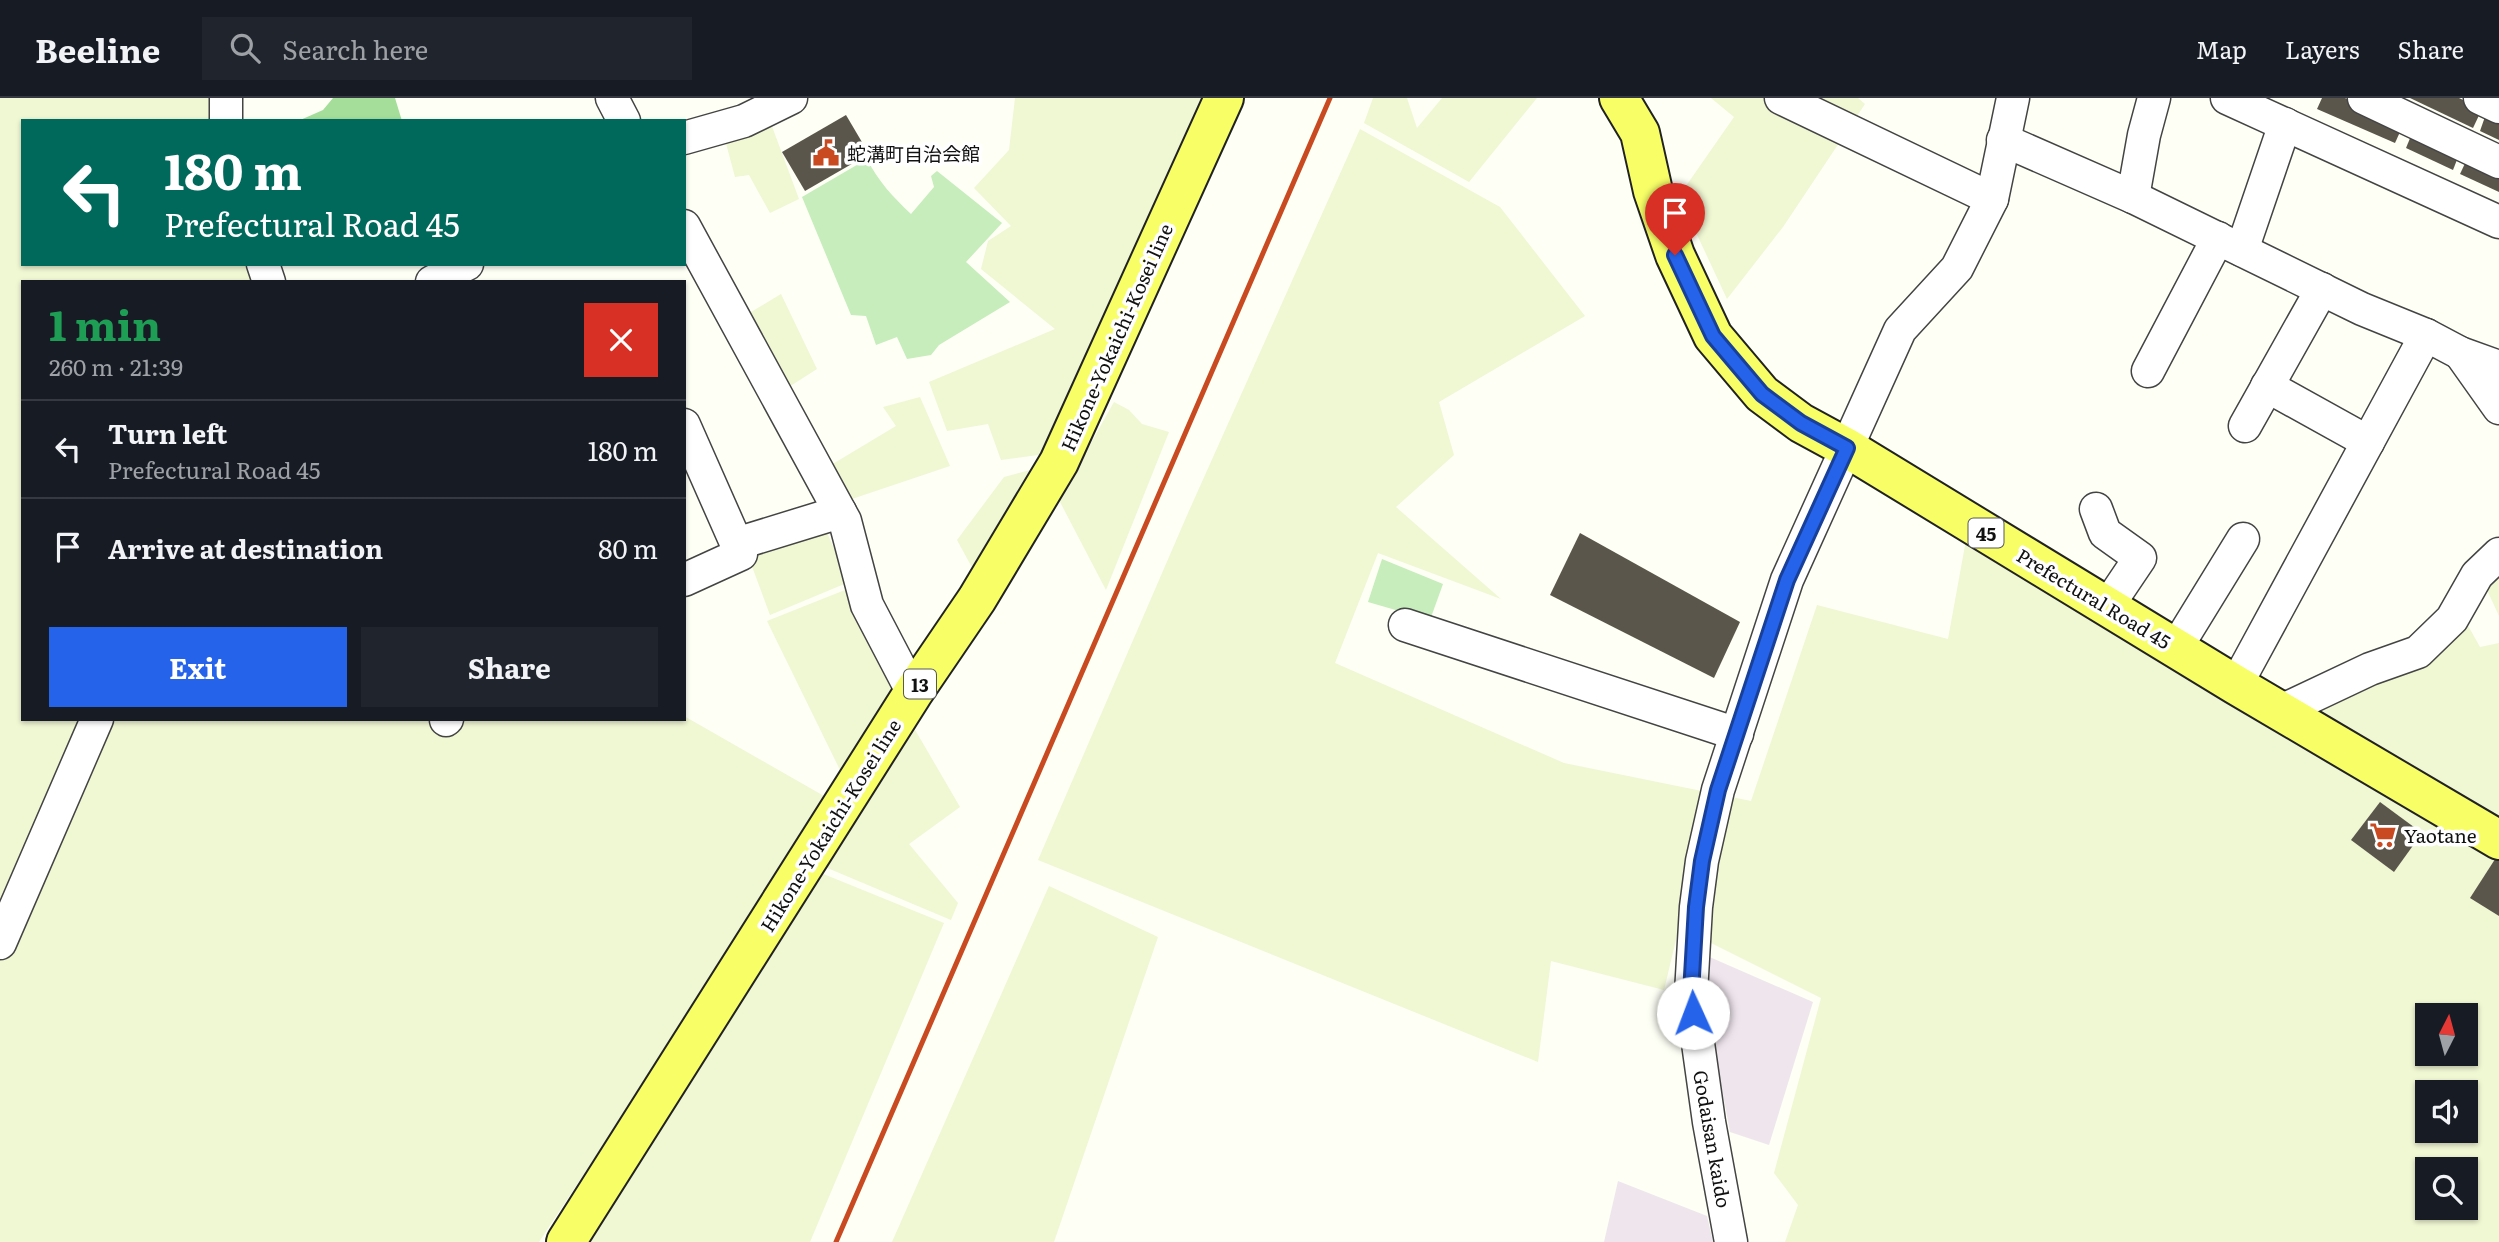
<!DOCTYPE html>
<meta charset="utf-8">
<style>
:root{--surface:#171b24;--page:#20242c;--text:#f1f3f6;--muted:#9ea1a6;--line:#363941;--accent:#2563eb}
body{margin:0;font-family:Literata,"Noto Sans JP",serif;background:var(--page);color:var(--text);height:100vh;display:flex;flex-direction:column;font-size:26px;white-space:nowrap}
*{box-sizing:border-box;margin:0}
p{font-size:23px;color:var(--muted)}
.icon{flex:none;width:38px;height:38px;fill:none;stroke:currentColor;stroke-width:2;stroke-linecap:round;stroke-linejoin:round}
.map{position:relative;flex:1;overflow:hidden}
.sheet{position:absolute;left:21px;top:182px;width:665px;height:441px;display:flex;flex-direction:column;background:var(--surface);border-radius:0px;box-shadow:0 2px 5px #0004}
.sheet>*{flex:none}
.guide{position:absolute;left:21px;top:21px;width:665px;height:147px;border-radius:0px;box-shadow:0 2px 5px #0004;background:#00695c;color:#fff;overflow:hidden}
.needle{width:46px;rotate:6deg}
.controls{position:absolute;left:2415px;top:905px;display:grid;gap:14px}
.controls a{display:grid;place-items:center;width:63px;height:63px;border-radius:0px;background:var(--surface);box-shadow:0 2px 5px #0004;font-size:35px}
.pin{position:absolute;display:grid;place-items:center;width:60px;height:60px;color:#fff;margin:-72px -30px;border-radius:50% 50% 50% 0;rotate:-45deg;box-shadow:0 0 7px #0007}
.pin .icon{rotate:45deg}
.me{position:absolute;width:77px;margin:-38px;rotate:358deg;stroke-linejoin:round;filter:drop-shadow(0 0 5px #0008)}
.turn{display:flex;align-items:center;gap:24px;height:147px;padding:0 28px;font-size:32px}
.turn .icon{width:91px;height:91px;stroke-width:2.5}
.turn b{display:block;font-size:49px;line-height:60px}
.round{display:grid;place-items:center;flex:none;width:74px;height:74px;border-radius:0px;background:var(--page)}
.headline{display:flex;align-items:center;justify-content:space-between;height:119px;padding:0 28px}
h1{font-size:42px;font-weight:700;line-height:52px;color:#1e9e55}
.cta{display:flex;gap:14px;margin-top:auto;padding:14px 28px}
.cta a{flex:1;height:80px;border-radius:0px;background:var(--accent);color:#fff;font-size:28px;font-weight:700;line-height:80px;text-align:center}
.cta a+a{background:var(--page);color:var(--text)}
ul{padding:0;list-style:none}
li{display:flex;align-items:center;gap:21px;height:98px;padding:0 28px;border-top:2px solid var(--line)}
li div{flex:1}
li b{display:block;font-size:26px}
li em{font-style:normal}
header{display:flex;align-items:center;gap:42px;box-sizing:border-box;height:98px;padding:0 35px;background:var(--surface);border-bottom:2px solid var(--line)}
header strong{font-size:33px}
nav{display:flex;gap:38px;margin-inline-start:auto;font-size:24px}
.search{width:490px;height:63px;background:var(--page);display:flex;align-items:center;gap:18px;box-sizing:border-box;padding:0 24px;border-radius:0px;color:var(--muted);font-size:26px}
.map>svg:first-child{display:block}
.industrial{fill:#efe6ed}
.farmland{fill:#f0f7d3;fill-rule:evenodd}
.green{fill:#c6edbb}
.forest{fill:#a4de9a}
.building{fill:#5a564c}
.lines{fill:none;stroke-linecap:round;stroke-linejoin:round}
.minor-casing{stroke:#444;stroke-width:35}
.major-casing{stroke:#222;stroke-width:42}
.minor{stroke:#fff;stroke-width:32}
.major{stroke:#f7fe66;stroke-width:38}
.rail{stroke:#c94a20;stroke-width:5}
.route-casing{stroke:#184099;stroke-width:18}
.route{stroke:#2563eb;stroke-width:12}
.labels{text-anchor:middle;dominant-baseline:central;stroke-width:7;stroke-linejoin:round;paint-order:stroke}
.shield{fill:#fff;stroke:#585858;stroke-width:2}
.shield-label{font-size:18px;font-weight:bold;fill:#111}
.poi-label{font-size:19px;fill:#111;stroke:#fff;text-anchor:start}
.street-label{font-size:19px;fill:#111;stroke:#fff}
</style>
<header>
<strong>Beeline</strong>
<div class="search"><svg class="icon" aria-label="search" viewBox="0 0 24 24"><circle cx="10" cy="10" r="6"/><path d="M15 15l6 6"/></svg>Search here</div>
<nav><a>Map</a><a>Layers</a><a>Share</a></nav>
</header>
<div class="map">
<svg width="2499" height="1144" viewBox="0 0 2499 1144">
<rect width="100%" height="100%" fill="#fefff5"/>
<!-- industrial -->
<g class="industrial">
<path d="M 1705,857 L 1813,904 L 1769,1047 L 1730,1034 L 1710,927 Z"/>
<path d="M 1618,1083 L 1707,1118 L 1713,1144 L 1604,1144 Z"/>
</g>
<!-- farmland -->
<g class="farmland">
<path d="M 0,0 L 219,0 L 218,23 L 23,23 L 23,166 L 252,166 L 258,184 L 23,184 L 23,621 L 684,621 L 684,618 L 831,702 L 539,1144 L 0,1144 Z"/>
<path d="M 1015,0 L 1211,0 L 1053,355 L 1001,362 L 988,326 L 947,333 L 929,284 L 1055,231 L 981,171 L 988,143 L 1011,128 L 974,90 L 1009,52 Z"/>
<path d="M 1373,0 L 1407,0 L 1417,30 L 1442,0 L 1537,0 L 1469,84 L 1364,25 Z"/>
<path d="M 1711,0 L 1858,0 L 1865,6 L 1783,129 L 1727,201 L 1679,98 L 1734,19 Z"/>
<path d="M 770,23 L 799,101 L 770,115 L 749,77 L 735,79 L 724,38 Z"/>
<path d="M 1360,31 L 1500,109 L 1585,218 L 1439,304 L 1454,357 L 1396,409 L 1501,501 L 1378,455 L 1335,565 L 1564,665 L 1751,703 L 1817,507 L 1948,541 L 1966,442 L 2281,613 L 2462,517 L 2480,549 L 2499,545 L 2499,1144 L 1785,1144 L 1798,1107 L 1774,1075 L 1821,900 L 1679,829 L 1664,892 L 1551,863 L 1538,964 L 1038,762 L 1188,415 ZM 2427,917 L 2466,917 L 2466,956 L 2427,956 ZM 2427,994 L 2466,994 L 2466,1032 L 2427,1032 ZM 2427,1071 L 2466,1071 L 2466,1110 L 2427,1110 Z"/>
<path d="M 781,196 L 817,271 L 781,294 L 741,220 Z"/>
<path d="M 920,299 L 950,368 L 846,403 L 826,370 L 896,328 L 883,309 Z"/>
<path d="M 1114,304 L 1129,312 L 1142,326 L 1169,334 L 1106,492 L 1059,402 Z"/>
<path d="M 1038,370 L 975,475 L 957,442 L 1004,379 Z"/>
<path d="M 824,428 L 849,484 L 770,517 L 747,455 Z"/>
<path d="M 2499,464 L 2499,518 L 2482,481 Z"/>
<path d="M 850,490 L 896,590 L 848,673 L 840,672 L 767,523 Z"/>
<path d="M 914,630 L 960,709 L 909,746 L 958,805 L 951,822 L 825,769 Z"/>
<path d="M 821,775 L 944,825 L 810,1144 L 579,1144 Z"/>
<path d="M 1049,788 L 1158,839 L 1054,1144 L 892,1144 Z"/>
</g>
<!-- green -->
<g class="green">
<path d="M 867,61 C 878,83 893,99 911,116 L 934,89 L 931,78 L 937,73 L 1002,125 L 966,164 L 1010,204 L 939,247 L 931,257 L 907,261 L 897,239 L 876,247 L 866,218 L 851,217 L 802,99 Z"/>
<path d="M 1382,461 L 1443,486 L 1430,522 L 1368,504 Z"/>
</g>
<!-- forest -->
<path class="forest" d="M 333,0 L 395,0 L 402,23 L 298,23 L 323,12 Z"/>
<!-- building -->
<g class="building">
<path d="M 2322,0 L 2345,0 L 2404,25 L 2395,45 L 2317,11 Z"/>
<path d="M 2410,0 L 2459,0 L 2482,11 L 2473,30 Z"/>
<path d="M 2487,13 L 2499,18 L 2499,42 L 2480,33 Z"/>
<path d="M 846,17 L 869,56 L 805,93 L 782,54 Z"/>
<path d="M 2413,33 L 2460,54 L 2453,72 L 2406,50 Z"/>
<path d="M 2468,59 L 2499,73 L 2499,94 L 2460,76 Z"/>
<path d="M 1580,435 L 1740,524 L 1714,580 L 1550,497 Z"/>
<path d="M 2380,704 L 2422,735 L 2394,774 L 2351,742 Z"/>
<path d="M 2499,755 L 2499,818 L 2470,800 Z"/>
</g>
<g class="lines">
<!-- minor casing -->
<g class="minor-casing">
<g id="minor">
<path d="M 612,0 L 624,23"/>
<path d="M 1781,0 L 1992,101"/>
<path d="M 2227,0 L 2499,124"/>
<path d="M 2364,0 L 2499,64"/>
<path d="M 2480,0 L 2499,9"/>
<path d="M 226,23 L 226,0"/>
<path d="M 684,40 L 744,23 L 791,0"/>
<path d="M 2003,42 L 2133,99 L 2362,211 L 2426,237 L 2460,255 L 2499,269"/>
<path d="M 2133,99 L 2144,37 L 2154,0"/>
<path d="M 684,128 L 845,423 L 867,507 L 913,595"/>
<path d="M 2242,152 L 2285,26"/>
<path d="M 263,166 L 269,184"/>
<path d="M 432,184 L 467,166"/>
<path d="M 2460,255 L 2499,310"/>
<path d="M 2148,273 L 2218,140"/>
<path d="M 2267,288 L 2368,344"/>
<path d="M 684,327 L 741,456 L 684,482"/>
<path d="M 2245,328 L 2322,191"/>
<path d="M 2096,411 L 2105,435 L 2140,460 L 2107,509"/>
<path d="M 736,446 L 840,414"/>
<path d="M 1405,527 L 1737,636"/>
<path d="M 2176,550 L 2243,441"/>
<path d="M 2236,587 L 2426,237"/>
<path d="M 2281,613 L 2370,571 L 2418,554 L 2452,521 L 2477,477 L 2499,456"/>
<path d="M 446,622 L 447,621"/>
<path d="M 0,845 L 97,621"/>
<path d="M 1731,1144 L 1709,1024 L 1691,895 L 1696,809 L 1702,763 L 1718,692 L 1787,482 L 1900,232 L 1957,170 L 1992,101 L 2013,0"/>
</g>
</g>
<!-- major casing -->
<g class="major-casing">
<g id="major">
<path d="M 1619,0 L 1640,35 L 1653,93 L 1675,157 L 1713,238 L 1762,296 L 1801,325 L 1847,350 L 2236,587 L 2499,742"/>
<path d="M 566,1144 L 913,595 L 977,501 L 1059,364 L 1224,0"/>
</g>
</g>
<!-- minor -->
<use href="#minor" class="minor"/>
<!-- major -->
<use href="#major" class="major"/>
<!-- rail -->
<path class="rail" d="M 836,1144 L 1330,0"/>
</g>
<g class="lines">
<!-- route casing -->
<g class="route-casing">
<path id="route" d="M 1675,157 L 1713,238 L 1762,296 L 1801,325 L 1847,350 L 1787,482 L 1718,692 L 1702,763 L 1696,809 L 1691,895 L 1693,915"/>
</g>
<!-- route -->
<use href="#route" class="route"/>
</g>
<!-- icons -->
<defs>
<g id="civic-bare" transform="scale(2.1)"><path d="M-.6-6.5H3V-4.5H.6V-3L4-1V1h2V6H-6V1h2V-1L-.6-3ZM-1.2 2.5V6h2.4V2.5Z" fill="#c94a20" stroke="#fff" stroke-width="2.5" paint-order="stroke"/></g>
<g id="supermarket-bare" transform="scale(2.1)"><path d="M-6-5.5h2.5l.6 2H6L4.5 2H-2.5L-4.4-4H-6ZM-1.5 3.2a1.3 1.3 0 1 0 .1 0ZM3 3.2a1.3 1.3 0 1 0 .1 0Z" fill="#c94a20" stroke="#fff" stroke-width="2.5" paint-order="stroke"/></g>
</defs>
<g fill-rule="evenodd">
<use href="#civic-bare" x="826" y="55"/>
<use href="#supermarket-bare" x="2383" y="737"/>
</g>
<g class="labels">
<!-- shield labels -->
<g class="shield">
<rect x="1968.5" y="420.5" width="35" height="29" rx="5"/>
<rect x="904" y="571.5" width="32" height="29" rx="5"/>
</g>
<g class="shield-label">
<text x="1986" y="435">45</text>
<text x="920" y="586">13</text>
</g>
<!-- poi labels -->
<g class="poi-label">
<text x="847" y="55">蛇溝町自治会館</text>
<text x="2404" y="737">Yaotane</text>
</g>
<!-- street labels -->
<g class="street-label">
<text transform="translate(1116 239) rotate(-66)">Hikone-Yokaichi-Kosei line</text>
<text transform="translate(2094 500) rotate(31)">Prefectural Road 45</text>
<text transform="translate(830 727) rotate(-58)">Hikone-Yokaichi-Kosei line</text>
<text transform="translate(1713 1041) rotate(80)">Godaisan kaido</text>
</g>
</g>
</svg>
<div class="controls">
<a><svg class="needle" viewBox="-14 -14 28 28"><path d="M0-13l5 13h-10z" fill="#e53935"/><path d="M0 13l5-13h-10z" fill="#9ea1a6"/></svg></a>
<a><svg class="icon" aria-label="sound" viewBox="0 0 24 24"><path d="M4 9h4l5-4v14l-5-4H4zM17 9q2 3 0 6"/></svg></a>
<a><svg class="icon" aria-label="search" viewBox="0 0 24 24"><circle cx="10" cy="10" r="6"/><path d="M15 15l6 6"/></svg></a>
</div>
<div class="pin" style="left:1675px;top:157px;background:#d93025"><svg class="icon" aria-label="arrive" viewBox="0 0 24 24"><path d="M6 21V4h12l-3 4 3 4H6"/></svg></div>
<svg class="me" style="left:1693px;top:915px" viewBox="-20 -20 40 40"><circle r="19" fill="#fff"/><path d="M0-13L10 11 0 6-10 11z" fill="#2563eb"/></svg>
<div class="guide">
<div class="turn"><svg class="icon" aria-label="left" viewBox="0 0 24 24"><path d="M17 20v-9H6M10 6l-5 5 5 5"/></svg><div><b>180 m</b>Prefectural Road 45</div></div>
</div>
<section class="sheet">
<div class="headline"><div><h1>1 min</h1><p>260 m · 21:39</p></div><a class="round" style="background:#d93025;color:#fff"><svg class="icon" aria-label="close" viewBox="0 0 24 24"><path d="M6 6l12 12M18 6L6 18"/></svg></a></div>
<ul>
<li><svg class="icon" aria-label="left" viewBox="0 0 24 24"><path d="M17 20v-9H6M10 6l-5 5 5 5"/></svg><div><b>Turn left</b><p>Prefectural Road 45</p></div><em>180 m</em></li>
<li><svg class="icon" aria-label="arrive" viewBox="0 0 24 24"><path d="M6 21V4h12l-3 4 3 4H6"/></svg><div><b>Arrive at destination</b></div><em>80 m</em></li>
</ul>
<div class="cta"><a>Exit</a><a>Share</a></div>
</section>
</div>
